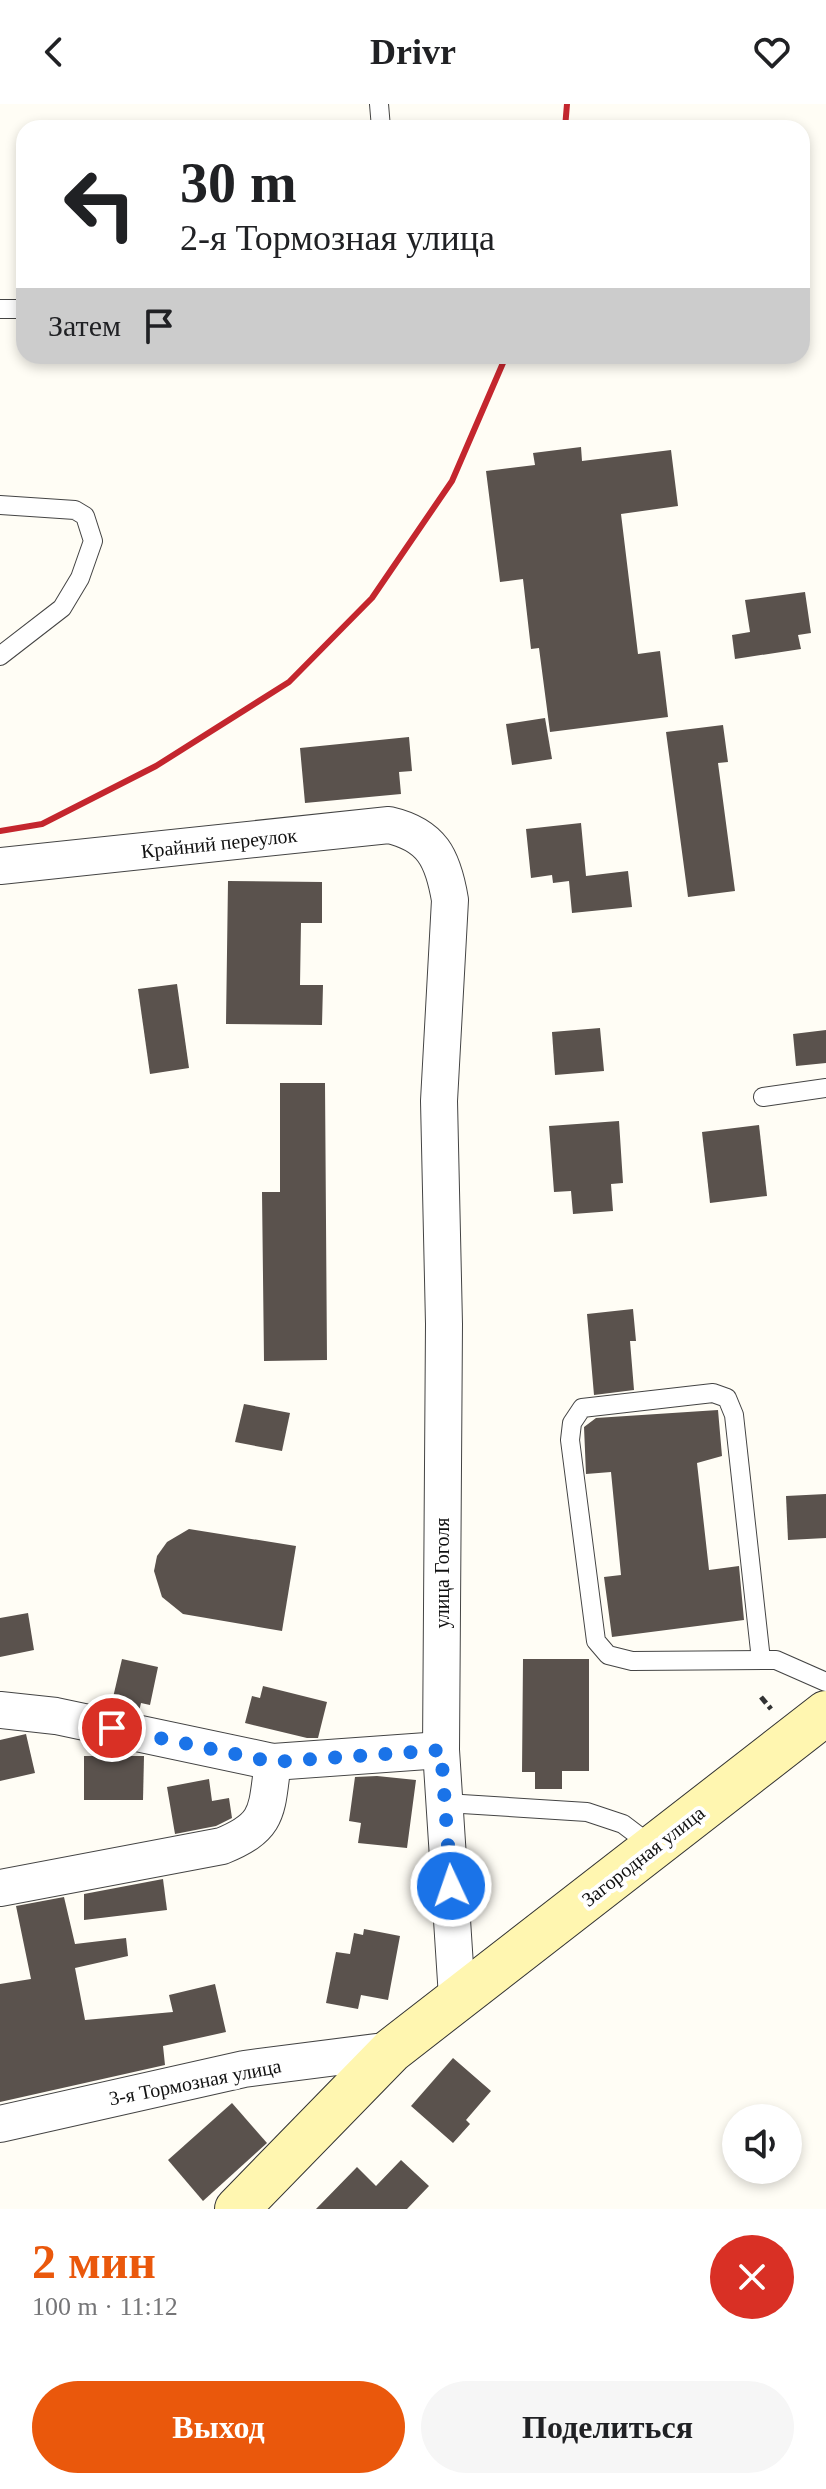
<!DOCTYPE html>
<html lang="ru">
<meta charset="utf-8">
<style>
:root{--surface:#fff;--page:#f6f6f6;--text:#202124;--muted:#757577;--accent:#ea580c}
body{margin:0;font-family:"Times New Roman",serif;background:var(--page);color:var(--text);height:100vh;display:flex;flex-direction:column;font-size:30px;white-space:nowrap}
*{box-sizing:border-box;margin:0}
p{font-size:26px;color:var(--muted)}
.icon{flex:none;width:44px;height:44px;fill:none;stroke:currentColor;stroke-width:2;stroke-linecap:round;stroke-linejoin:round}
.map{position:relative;height:2105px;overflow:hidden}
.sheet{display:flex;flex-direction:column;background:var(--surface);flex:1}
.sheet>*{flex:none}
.hud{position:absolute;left:16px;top:16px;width:794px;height:244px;border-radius:24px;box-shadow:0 4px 12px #0003;background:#fff;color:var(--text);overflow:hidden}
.buttons{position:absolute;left:722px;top:2000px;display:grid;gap:16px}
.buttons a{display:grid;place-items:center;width:80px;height:80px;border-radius:50%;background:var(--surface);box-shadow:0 4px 12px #0003;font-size:40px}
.pin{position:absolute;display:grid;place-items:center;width:68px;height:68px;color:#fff;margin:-34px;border:4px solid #fff;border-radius:50%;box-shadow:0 2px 8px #0007}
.me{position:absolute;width:88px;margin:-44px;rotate:357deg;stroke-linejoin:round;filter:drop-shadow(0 0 6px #0008)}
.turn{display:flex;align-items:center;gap:28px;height:168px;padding:0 32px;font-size:36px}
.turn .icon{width:104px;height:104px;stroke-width:2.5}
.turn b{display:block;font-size:56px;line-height:68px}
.then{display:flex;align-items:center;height:76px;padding:0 32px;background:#0003;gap:16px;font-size:30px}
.round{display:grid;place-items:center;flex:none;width:84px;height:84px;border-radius:42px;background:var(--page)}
.headline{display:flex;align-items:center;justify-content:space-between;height:136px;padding:0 32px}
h1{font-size:48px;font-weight:800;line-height:60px;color:var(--accent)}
.primary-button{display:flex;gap:16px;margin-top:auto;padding:16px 32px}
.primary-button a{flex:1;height:92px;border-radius:48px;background:var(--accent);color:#fff;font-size:32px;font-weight:800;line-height:92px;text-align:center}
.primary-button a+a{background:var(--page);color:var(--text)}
header{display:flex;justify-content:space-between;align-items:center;height:104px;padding:0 32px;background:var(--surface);font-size:36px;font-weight:800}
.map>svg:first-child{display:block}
.building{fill:#5a524d}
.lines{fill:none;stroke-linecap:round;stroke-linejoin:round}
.service-casing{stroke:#444;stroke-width:20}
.minor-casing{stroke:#444;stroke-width:38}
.secondary-casing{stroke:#333;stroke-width:46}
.path{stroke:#333;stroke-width:5;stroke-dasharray:8 4;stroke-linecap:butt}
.service{stroke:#fff;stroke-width:18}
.minor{stroke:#fff;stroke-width:36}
.secondary{stroke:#fff6b0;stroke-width:44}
.rail{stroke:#c4262e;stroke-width:6}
.route{stroke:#1a73e8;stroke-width:14;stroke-dasharray:0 25.2}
.labels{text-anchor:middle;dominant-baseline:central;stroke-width:8;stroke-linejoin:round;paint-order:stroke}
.street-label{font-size:20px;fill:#111;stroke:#fff}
</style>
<header><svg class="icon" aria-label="back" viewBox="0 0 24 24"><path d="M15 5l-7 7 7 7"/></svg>Drivr<svg class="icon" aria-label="heart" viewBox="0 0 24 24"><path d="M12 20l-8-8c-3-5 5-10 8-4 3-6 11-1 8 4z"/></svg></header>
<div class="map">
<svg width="826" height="2105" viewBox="0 0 826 2105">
<rect width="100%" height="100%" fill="#fffdf5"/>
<!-- building -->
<g class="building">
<path d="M 581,343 L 582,357 L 671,346 L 678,402 L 621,410 L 638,550 L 660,547 L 668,613 L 550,628 L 539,544 L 531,545 L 523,475 L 500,478 L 486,367 L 535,361 L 533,349 Z"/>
<path d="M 805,488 L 811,529 L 798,531 L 801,545 L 735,555 L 732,531 L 750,528 L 745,496 Z"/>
<path d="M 545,614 L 552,655 L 512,661 L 506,620 Z"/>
<path d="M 723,621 L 728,658 L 718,659 L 735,787 L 688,793 L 666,628 Z"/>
<path d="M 409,633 L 412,667 L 399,668 L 401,690 L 305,699 L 300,644 Z"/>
<path d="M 581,719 L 586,772 L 628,767 L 632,803 L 572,809 L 569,777 L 553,779 L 552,771 L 531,774 L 526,725 Z"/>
<path d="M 228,777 L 322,778 L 322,819 L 301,819 L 300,881 L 323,881 L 322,921 L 226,920 Z"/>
<path d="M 177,880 L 189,964 L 150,970 L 138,885 Z"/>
<path d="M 600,924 L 604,967 L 555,971 L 552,928 Z"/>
<path d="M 826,926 L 826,959 L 796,962 L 793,930 Z"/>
<path d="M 280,979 L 325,979 L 327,1256 L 264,1257 L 262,1088 L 280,1088 Z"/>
<path d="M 619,1017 L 623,1079 L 611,1080 L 613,1107 L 573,1110 L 571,1087 L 554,1088 L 549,1022 Z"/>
<path d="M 759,1021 L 767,1092 L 710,1099 L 702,1028 Z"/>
<path d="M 633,1205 L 636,1237 L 630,1237 L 634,1286 L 594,1291 L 587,1210 Z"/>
<path d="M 244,1300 L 290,1309 L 282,1347 L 235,1338 Z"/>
<path d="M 718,1306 L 722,1352 L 697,1359 L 709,1466 L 739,1462 L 744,1516 L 612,1533 L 604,1473 L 621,1471 L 611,1368 L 586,1370 L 584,1323 L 596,1314 Z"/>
<path d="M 826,1390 L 826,1434 L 788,1436 L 786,1392 Z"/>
<path d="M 189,1425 L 296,1442 L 282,1527 L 183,1510 L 162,1493 L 154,1467 L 157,1452 L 167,1438 Z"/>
<path d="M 28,1509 L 34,1546 L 0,1553 L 0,1514 Z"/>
<path d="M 122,1555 L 158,1563 L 150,1601 L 141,1599 L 139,1608 L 111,1602 Z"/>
<path d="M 523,1555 L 589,1555 L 589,1667 L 562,1667 L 562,1685 L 535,1685 L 535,1668 L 522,1668 Z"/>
<path d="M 263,1582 L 327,1598 L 318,1634 L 307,1634 L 245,1619 L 252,1592 L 260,1594 Z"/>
<path d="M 26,1630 L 35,1669 L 0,1677 L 0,1636 Z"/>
<path d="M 84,1652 L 144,1652 L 143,1696 L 84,1696 Z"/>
<path d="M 377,1672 L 416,1676 L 407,1744 L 358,1739 L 361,1719 L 349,1717 L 355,1673 Z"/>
<path d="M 209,1675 L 212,1697 L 229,1694 L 232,1714 L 216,1722 L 175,1730 L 167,1683 Z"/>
<path d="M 163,1775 L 167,1806 L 84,1816 L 84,1790 Z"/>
<path d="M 64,1793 L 75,1840 L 126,1834 L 128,1852 L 75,1864 L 85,1916 L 173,1908 L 169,1891 L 215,1880 L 226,1928 L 163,1942 L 165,1961 L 0,1998 L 0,1880 L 31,1875 L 16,1802 Z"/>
<path d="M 364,1825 L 400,1832 L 388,1896 L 361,1891 L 358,1905 L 326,1899 L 336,1848 L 350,1850 L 354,1829 L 363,1831 Z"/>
<path d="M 453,1954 L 491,1987 L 466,2016 L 470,2020 L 453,2039 L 411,2002 Z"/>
<path d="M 232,1999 L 267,2039 L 203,2097 L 168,2056 Z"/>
<path d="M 401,2056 L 429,2082 L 407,2105 L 316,2105 L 357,2063 L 376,2082 Z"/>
</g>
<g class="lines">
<!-- service casing -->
<g class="service-casing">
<g id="service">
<path d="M 379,0 L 381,24"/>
<path d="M 0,205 L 24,205"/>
<path d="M 0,401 L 75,406 L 85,412 L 93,437 L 80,474 L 62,504 L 0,552"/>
<path d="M 763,993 L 826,984"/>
<path d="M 761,1556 L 734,1311 L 727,1294 L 713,1289 L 582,1304 L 572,1319 L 570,1336 L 596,1537 L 608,1551 L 632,1557 L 776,1556 L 826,1578"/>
<path d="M 446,1699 L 587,1708 L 623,1720 L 652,1742"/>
</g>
</g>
<!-- minor casing -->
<g class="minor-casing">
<g id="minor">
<path d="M 0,762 L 389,721 C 432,731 443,754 450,796 L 439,997 L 444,1220 L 441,1646 L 457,1893"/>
<path d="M 0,1606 L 56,1612 L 273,1658 L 441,1646"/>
<path d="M 0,1784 L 222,1742 C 271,1722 266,1706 273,1658"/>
<path d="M 0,2020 L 244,1965 L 392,1946"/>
</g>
</g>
<!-- secondary casing -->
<g class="secondary-casing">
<path id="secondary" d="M 237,2105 L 392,1946 L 826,1609"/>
</g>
<!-- path -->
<path class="path" d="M 761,1593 L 771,1605"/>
<!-- service -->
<use href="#service" class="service"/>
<!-- minor -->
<use href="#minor" class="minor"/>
<!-- secondary -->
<use href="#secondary" class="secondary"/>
<!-- rail -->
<g class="rail">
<path d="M 565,24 L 567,0"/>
<path d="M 0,727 L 42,720 L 156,662 L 289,578 L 372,494 L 452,377 L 506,252"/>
</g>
</g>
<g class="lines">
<!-- route -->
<path class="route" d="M 112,1624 L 273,1658 L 441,1646 L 451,1782"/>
</g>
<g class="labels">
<!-- street labels -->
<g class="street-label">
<text transform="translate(219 739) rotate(-6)">Крайний переулок</text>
<text transform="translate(442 1469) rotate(-90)">улица Гоголя</text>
<text transform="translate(643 1752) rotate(-38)">Загородная улица</text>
<text transform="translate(195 1978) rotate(-11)">3-я Тормозная улица</text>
</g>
</g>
</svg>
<div class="buttons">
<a><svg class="icon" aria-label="sound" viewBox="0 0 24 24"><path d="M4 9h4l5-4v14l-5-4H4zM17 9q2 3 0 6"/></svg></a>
</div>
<div class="pin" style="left:112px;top:1624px;background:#d93025"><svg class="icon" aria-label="arrive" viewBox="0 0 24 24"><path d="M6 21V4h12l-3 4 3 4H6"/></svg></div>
<svg class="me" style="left:451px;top:1782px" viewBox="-20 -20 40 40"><circle r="17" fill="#1a73e8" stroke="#fff" stroke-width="3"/><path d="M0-11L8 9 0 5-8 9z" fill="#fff"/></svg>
<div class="hud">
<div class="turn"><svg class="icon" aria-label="left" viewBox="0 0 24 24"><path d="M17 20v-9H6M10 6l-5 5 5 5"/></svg><div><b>30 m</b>2-я Тормозная улица</div></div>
<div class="then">Затем<svg class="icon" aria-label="arrive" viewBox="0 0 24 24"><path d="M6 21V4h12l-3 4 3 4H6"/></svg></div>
</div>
</div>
<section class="sheet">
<div class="headline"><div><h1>2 мин</h1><p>100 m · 11:12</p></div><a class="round" style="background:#d93025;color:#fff"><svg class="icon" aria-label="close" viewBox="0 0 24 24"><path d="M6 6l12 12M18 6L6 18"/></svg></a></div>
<div class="primary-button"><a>Выход</a><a>Поделиться</a></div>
</section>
